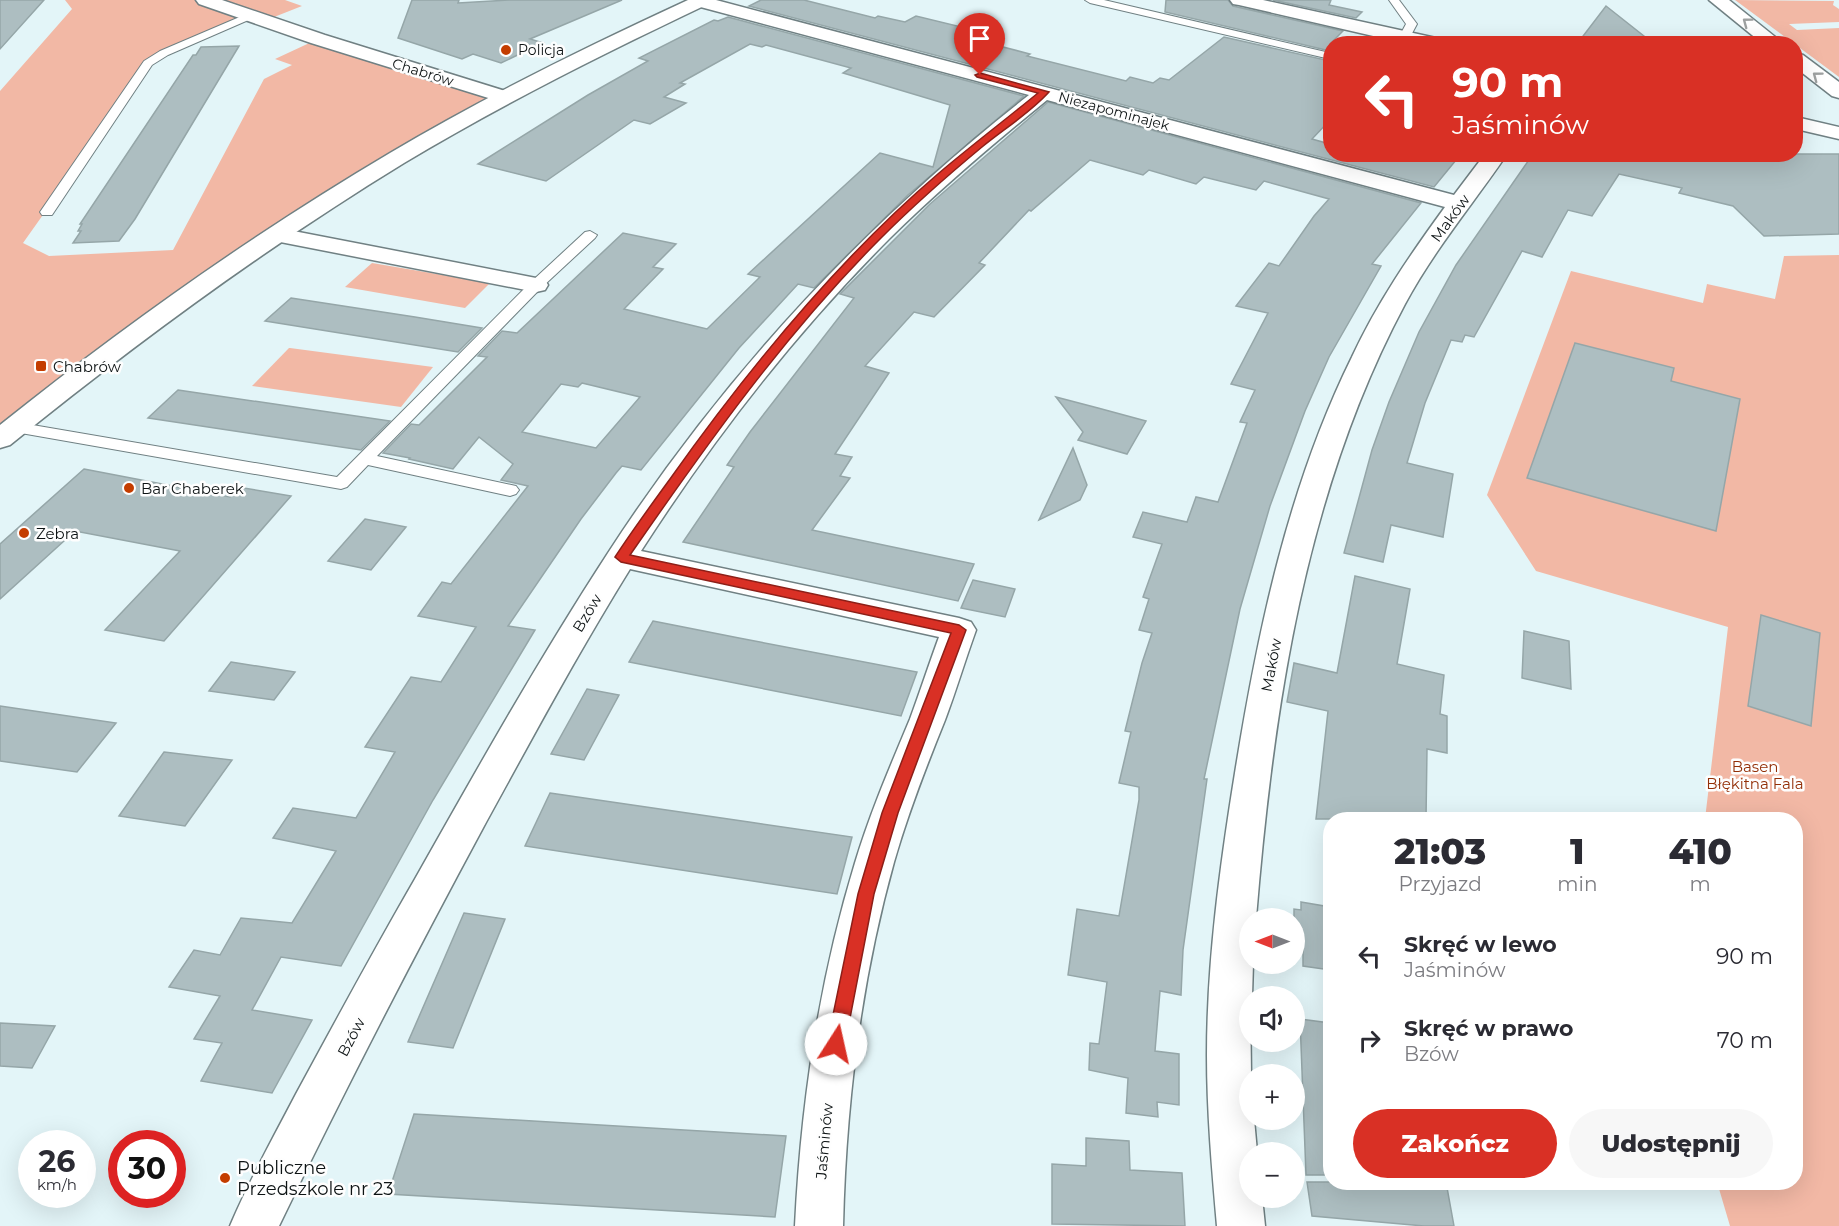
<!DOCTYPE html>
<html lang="pl">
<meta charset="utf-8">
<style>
:root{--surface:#fff;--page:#f7f7f7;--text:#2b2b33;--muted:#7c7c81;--accent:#d93025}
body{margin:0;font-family:Montserrat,sans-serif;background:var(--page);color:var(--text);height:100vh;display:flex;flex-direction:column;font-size:22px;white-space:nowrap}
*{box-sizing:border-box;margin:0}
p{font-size:20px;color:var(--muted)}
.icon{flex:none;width:33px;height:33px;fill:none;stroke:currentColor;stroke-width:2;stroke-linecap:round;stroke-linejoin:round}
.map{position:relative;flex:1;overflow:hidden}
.side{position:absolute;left:1323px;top:812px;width:480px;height:378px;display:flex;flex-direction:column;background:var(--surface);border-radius:24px;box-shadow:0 6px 24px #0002}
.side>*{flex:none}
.guide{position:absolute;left:1323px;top:36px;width:480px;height:126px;border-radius:24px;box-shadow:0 6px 24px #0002;background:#d93025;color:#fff;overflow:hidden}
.needle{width:39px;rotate:270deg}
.fabs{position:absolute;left:1239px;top:908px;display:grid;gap:12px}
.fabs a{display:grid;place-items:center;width:66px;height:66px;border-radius:50%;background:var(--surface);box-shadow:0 6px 24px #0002;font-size:30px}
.speed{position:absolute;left:18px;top:1130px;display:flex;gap:12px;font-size:30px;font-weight:700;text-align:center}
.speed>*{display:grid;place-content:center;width:78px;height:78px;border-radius:50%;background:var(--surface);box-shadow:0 6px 24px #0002;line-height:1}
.speed small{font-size:15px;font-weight:400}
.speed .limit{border:9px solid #d22;background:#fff;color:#111}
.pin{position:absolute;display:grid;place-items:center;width:51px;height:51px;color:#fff;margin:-62px -26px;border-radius:50% 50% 50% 0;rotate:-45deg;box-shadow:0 0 6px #0007}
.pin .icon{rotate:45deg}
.me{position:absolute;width:66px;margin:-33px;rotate:10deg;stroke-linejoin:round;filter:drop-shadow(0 0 4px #0008)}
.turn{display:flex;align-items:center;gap:21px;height:126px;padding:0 30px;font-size:27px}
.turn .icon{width:78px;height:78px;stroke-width:2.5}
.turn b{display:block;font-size:42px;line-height:51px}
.eta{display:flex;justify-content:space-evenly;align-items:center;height:102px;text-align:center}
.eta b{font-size:36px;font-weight:800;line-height:42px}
.button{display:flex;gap:12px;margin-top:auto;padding:12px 30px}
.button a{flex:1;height:69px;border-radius:36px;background:var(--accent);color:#fff;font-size:24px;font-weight:800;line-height:69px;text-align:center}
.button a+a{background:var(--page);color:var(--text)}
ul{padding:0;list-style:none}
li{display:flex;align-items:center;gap:18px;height:84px;padding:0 30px}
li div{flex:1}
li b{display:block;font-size:22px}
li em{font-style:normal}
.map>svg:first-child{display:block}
.green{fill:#f2b8a5}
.building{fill:#adbec1;stroke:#95a6a8;stroke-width:1.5;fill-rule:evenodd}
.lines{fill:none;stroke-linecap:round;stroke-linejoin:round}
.lane-casing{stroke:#708083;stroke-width:2}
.street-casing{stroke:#708083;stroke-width:3}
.secondary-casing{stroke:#708083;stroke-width:3}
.lane{fill:#fff;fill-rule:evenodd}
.street{fill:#fff;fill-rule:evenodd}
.secondary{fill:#fff;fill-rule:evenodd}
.oneway{stroke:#9ea1a1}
.route{fill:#d93025;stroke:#8d1f18;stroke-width:1.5}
.poi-dot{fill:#c43d00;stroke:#fefefe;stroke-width:2}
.labels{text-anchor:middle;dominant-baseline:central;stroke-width:5;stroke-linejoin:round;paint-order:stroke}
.far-poi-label{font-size:14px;fill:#0d1314;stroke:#fefefe;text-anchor:start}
.far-street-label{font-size:14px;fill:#0d1314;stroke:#fefefe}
.street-label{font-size:15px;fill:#0d1314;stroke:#fefefe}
.poi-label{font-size:15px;fill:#0d1314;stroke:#fefefe;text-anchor:start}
.park-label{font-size:15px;fill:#932f07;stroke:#fefefe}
.near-poi-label{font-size:18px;fill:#0d1314;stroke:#fefefe;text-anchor:start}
</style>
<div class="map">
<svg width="1839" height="1226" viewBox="0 0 1839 1226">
<rect width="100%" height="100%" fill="#e3f5f8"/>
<!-- green -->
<g class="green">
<path d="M 65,0 L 285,0 L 302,6 L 264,21 L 249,16 L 155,57 L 23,243 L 49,256 L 173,250 L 264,79 L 292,65 L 275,59 L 318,39 L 505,97 L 375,173 L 0,439 L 0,91 L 72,9 Z"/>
<path d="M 1735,0 L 1834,1 L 1833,5 L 1839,9 L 1839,22 L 1789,24 L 1797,30 L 1839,28 L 1839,77 Z"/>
<path d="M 1839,255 L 1839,1226 L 1730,1226 L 1717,1182 L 1796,1182 L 1796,819 L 1705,819 L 1728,627 L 1536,571 L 1487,495 L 1571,271 L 1703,303 L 1707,284 L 1775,299 L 1784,256 Z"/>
<path d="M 372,263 L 490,283 L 465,308 L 345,287 Z"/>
<path d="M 289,348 L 290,348 L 433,367 L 401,407 L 252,386 Z"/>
</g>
<!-- building -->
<g class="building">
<path d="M 0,0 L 44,0 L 0,49 Z"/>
<path d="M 412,0 L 459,0 L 458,3 L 509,0 L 622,0 L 530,39 L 543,43 L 501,63 L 473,54 L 462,59 L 398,38 Z"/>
<path d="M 761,0 L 804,0 L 875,18 L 878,16 L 905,22 L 916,16 L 982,32 L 972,39 L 1030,54 L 1027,56 L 1126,81 L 1130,77 L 1153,83 L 1160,78 L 1169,80 L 1224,37 L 1330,61 L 1330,120 L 1312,139 L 1330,144 L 1330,154 L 1461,154 L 1434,187 L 749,6 Z"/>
<path d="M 1166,0 L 1228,0 L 1233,6 L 1343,31 L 1330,44 L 1330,51 L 1165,12 Z"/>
<path d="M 1273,0 L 1331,0 L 1329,5 L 1362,12 L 1356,18 Z"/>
<path d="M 1606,6 L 1654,44 L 1577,44 Z"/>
<path d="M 728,17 L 1024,96 L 908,195 L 814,288 L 798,284 L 739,348 L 641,470 L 622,466 L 616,473 L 581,519 L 508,626 L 535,630 L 433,800 L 341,966 L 281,957 L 252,1010 L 312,1020 L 272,1093 L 201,1081 L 222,1043 L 194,1039 L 220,996 L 169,987 L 194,950 L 220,955 L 241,918 L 292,923 L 336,851 L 273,838 L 293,808 L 356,818 L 395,752 L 365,747 L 411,677 L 441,682 L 476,627 L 418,616 L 442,582 L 451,584 L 528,486 L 501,480 L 513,464 L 479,437 L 453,469 L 409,459 L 410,458 L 383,453 L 411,424 L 419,425 L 487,357 L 478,356 L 502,331 L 517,333 L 623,233 L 676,244 L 653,267 L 663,269 L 624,309 L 707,329 L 760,277 L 748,274 L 880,153 L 933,167 L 950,105 L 843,73 L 851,68 L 766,45 L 762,47 L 750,44 L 680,83 L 685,84 L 664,97 L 686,103 L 650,124 L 634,120 L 546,181 L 478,164 L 588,95 L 648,61 L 639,58 L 714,20 L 718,21 ZM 582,383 L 640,397 L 596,448 L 522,432 L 561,384 L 578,387 Z"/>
<path d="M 239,46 L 135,219 L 119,241 L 73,243 L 81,231 L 78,231 L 82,224 L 80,224 L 193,55 L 196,55 L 201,47 Z"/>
<path d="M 1048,102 L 1421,203 L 1372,264 L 1381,266 L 1329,357 L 1305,411 L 1270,506 L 1240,609 L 1204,779 L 1207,779 L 1183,950 L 1181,995 L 1160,991 L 1155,1051 L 1179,1054 L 1179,1105 L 1157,1102 L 1158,1117 L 1126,1113 L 1128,1078 L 1089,1070 L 1090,1043 L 1099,1044 L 1107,982 L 1068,975 L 1077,909 L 1119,916 L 1139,800 L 1139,787 L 1119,783 L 1131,732 L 1125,731 L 1142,663 L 1152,633 L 1139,630 L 1149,599 L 1143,597 L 1162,544 L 1133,537 L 1143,512 L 1187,522 L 1196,497 L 1218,502 L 1247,423 L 1240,422 L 1255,390 L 1231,384 L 1268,313 L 1236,306 L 1269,263 L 1279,266 L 1314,216 L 1329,199 L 1264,181 L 1256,190 L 1204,177 L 1196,184 L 1149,170 L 1143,175 L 1090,160 L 1031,211 L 1029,210 L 979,263 L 985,265 L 934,317 L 914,312 L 865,366 L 889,373 L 835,454 L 852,457 L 840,476 L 850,478 L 812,530 L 974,564 L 958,601 L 683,542 L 734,467 L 727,465 L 750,432 L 854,298 L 840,294 L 930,204 Z"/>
<path d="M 1533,154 L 1839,154 L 1839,234 L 1764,236 L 1733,206 L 1679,193 L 1682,188 L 1619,174 L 1592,216 L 1568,210 L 1542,257 L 1522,251 L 1474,337 L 1465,335 L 1462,342 L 1451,340 L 1425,403 L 1407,463 L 1453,474 L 1443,537 L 1391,525 L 1383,562 L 1344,553 L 1372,450 L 1389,402 L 1419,332 L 1456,265 Z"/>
<path d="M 291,298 L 415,317 L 482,328 L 458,352 L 265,321 Z"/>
<path d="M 1575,343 L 1674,368 L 1671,381 L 1740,399 L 1716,531 L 1527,478 Z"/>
<path d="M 178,390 L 315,410 L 390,421 L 361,450 L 148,418 Z"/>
<path d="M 1056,397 L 1098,408 L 1146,421 L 1127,454 L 1078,440 L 1083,432 Z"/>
<path d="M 1073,448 L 1087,485 L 1080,500 L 1039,520 Z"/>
<path d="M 84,469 L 230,497 L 238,487 L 291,496 L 164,641 L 105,630 L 180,551 L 75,531 L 0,599 L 0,544 Z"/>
<path d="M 365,519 L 406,527 L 371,570 L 328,561 Z"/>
<path d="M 1355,576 L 1410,589 L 1397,664 L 1444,675 L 1440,714 L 1447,716 L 1447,753 L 1427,749 L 1426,819 L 1316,819 L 1328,711 L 1287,702 L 1294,663 L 1337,673 Z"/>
<path d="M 973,580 L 1015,589 L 1005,617 L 961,608 Z"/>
<path d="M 1761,615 L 1820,633 L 1811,726 L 1748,706 Z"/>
<path d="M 653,621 L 739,638 L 917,672 L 901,716 L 629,662 Z"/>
<path d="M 1524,631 L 1569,641 L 1571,689 L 1522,678 Z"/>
<path d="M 231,662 L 295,672 L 274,700 L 209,691 Z"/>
<path d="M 587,689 L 619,695 L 584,760 L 551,754 Z"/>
<path d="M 0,706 L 116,723 L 77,772 L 0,761 Z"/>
<path d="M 164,752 L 232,760 L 185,826 L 119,816 Z"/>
<path d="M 550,793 L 749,822 L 852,837 L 837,894 L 525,846 Z"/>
<path d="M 1301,902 L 1330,907 L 1330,970 L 1303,966 L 1303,944 L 1294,942 L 1294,909 L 1301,910 Z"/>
<path d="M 464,913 L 505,919 L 453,1048 L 408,1042 Z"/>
<path d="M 1300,1019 L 1330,1023 L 1330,1175 L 1306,1175 Z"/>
<path d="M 0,1023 L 55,1026 L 32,1068 L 0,1066 Z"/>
<path d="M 414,1114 L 786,1136 L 775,1217 L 388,1194 Z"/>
<path d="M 1086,1138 L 1129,1141 L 1130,1170 L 1182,1173 L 1185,1226 L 1052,1224 L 1052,1164 L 1086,1166 Z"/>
<path d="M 1307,1182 L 1446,1182 L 1454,1226 L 1424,1226 L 1312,1216 Z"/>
</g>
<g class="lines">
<!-- lane casing -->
<g class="lane-casing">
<g id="lane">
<path d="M 1085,0 L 1104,0 L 1330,53 L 1330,59 L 1090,3 Z"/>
<path d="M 1389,0 L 1399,0 L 1417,24 L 1409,39 L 1405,40 L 1399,37 L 1406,24 Z"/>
<path d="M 249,13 L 253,14 L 253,18 L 168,55 L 152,65 L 52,215 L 42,215 L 40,212 L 144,61 L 160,51 Z"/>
<path d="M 590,231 L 597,235 L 595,238 L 541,288 L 377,456 L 516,486 L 519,490 L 516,494 L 510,496 L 368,465 L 347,487 L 341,489 L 15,432 L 7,427 L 15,422 L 337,477 L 531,282 L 585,232 Z"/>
</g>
</g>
<!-- street casing -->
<g class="street-casing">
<g id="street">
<path d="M 196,0 L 222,0 L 325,35 L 512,93 L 515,97 L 512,101 L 498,101 L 311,43 L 199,4 Z"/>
<path d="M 691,0 L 716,0 L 1454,195 L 1485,154 L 1507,154 C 1473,204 1434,250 1405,304 C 1305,491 1273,709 1256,918 L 1250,918 L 1250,963 L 1253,963 L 1252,996 L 1250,996 L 1251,1074 L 1250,1074 L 1250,1119 L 1254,1119 L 1257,1152 L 1250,1152 L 1250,1197 L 1262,1197 L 1265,1226 L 1217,1226 C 1212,1169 1207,1112 1207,1055 C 1207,961 1220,866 1235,773 C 1258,630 1288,487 1352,357 C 1377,303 1410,255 1445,207 L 1047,100 C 993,144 940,189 890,238 C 796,332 713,439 641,551 L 959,618 L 971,622 L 976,630 C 965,660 956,691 945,720 C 926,767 908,813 894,862 C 861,980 846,1103 843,1226 L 795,1226 C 801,1103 819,981 855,863 C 870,813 890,767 910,719 C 920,692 929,664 939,637 L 630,569 C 578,653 531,740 484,826 C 413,958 344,1091 279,1226 L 230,1226 C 249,1181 273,1138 296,1094 C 335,1022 374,950 415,879 C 477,769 539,659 608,553 C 723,376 863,225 1029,95 L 693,5 Z"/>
<path d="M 1709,0 L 1729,0 L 1784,44 L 1763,44 Z"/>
<path d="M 1796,53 L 1803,55 L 1839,82 L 1839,98 L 1832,96 L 1796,68 Z"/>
<path d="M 278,228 L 536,278 L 545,280 L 548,285 L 545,290 L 536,292 L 270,240 L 266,235 L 270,230 Z"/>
</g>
</g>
<!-- secondary casing -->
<g class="secondary-casing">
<g id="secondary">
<path d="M 688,0 L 711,0 L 708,4 C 605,53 502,104 404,163 C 265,248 136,343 10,445 L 0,448 L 0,425 C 124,326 253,234 390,153 C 486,96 586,47 688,0 Z"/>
<path d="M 1230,0 L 1263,0 L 1436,38 L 1443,40 L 1445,44 L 1408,44 L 1239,5 L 1233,4 Z"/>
<path d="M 1796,117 L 1839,127 L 1839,139 L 1796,129 Z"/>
</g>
</g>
<!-- lane -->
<use href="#lane" class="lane"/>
<!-- street -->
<use href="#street" class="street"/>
<!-- secondary -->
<use href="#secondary" class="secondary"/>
</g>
<!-- one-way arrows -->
<defs><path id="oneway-chevron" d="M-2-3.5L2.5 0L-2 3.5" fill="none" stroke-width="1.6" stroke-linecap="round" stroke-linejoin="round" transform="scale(1.5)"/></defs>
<g class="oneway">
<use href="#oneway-chevron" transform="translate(1747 22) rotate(-143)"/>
<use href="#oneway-chevron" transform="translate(1817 76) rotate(-143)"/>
</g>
<!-- route -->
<path class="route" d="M 980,73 L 1049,92 C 1030,113 1004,129 982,147 C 947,176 913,206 881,238 C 785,334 707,444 630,555 L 959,625 L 966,630 L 898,813 L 874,894 L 845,1044 L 843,1050 L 836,1053 L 830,1050 L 827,1044 L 858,894 L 882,813 L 951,633 L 621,562 L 615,557 C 632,531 651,505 670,479 C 748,369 836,261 939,173 C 972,145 1005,120 1038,93 L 977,77 L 975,75 Z"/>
<!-- markers -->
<g class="poi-dot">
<circle cx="506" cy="50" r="6"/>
<rect x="35" y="360" width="12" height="12" rx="3"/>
<circle cx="129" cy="488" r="6"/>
<circle cx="24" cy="533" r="6"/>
<circle cx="225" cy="1178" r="6"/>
</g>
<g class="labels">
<!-- far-poi labels -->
<g class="far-poi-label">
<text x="518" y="50">Policja</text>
</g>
<!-- far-street labels -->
<g class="far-street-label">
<text transform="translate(423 72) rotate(17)">Chabrów</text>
<text transform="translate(1114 111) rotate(15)">Niezapominajek</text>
</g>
<!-- street labels -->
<g class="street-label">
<text transform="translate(1450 218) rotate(-54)">Maków</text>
<text transform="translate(587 613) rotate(-59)">Bzów</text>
<text transform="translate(1271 665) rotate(-79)">Maków</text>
<text transform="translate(351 1037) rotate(-62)">Bzów</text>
<text transform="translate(824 1141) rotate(-85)">Jaśminów</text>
</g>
<!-- poi labels -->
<g class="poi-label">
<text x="53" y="366">Chabrów</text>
<text x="141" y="488">Bar Chaberek</text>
<text x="36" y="533">Zebra</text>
</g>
<!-- park labels -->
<g class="park-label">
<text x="1755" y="766">Basen<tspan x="1755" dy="17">Błękitna Fala</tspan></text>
</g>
<!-- near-poi labels -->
<g class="near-poi-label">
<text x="237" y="1168">Publiczne<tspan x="237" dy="21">Przedszkole nr 23</tspan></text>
</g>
</g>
</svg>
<div class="fabs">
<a><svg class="needle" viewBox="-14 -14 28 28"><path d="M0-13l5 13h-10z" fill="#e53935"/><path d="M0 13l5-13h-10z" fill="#7c7c81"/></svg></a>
<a><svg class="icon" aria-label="sound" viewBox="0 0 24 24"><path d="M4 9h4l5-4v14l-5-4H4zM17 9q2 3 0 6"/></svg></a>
<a>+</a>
<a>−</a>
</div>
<div class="speed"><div>26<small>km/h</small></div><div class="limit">30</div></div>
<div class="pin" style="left:980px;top:75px;background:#d93025"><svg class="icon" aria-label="arrive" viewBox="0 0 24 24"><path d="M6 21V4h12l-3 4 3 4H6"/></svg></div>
<svg class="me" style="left:836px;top:1044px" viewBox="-20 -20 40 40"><circle r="19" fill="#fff"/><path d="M0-13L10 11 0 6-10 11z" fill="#d93025"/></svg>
<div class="guide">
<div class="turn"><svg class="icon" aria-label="left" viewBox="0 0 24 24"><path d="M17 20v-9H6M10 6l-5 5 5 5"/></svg><div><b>90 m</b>Jaśminów</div></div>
</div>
<section class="side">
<div class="eta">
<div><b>21:03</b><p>Przyjazd</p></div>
<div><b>1</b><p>min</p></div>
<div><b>410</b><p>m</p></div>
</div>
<ul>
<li><svg class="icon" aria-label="left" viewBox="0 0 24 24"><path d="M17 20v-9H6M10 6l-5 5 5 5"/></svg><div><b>Skręć w lewo</b><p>Jaśminów</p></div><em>90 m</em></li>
<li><svg class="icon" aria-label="right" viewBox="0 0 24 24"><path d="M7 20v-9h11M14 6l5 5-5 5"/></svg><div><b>Skręć w prawo</b><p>Bzów</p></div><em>70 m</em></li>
</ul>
<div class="button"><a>Zakończ</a><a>Udostępnij</a></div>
</section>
</div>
